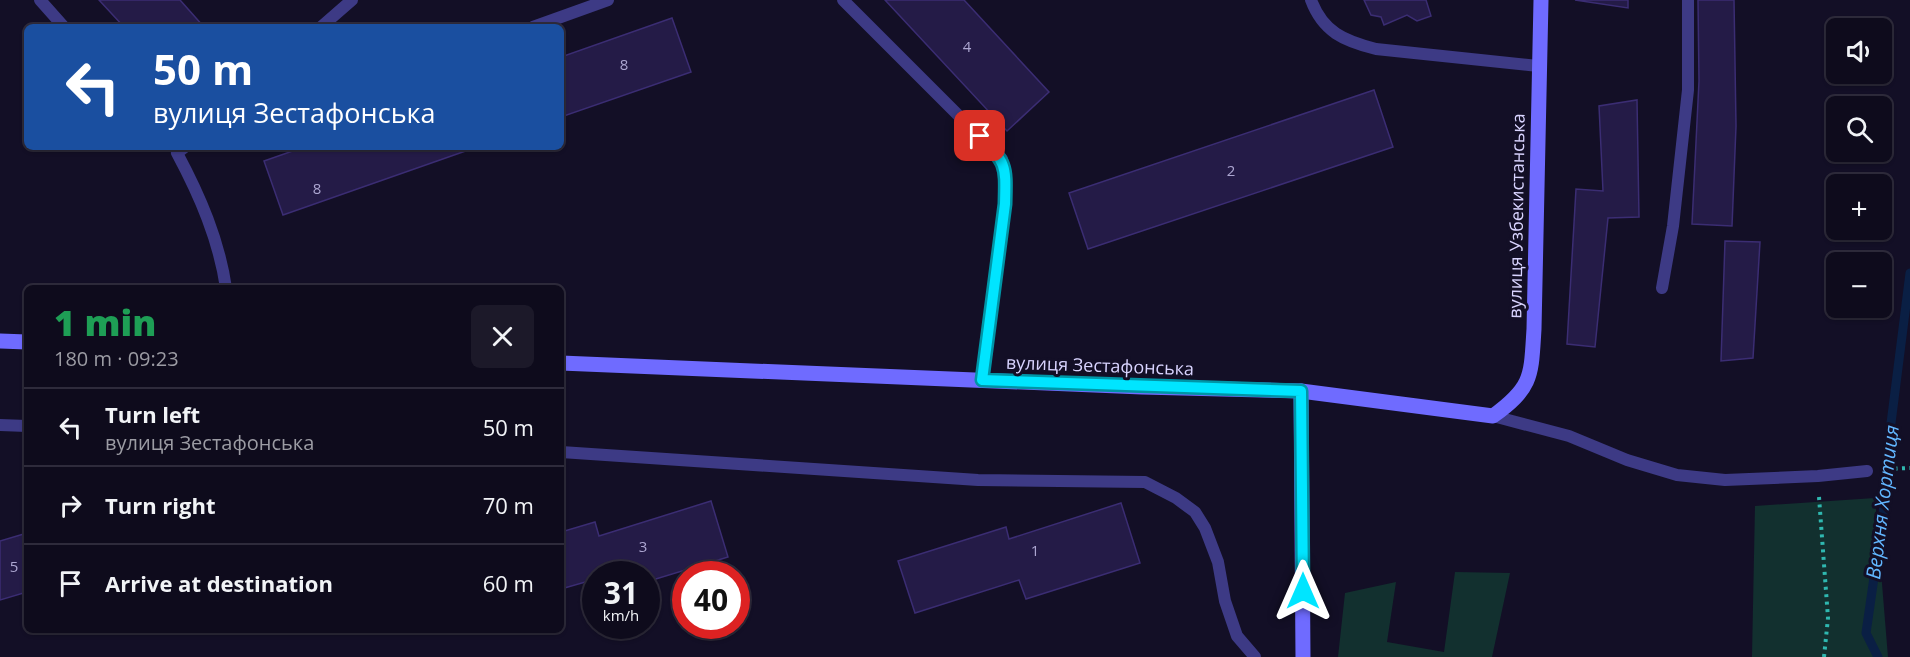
<!DOCTYPE html>
<meta charset="utf-8">
<style>
:root{--surface:#0e0b1c;--page:#1c1929;--text:#f1f3f6;--muted:#9b9ba3;--line:#2e2b3b}
body{margin:0;font-family:"Open Sans",sans-serif;background:var(--page);color:var(--text);height:100vh;display:flex;flex-direction:column;font-size:22px;white-space:nowrap}
*{box-sizing:border-box;margin:0}
p{font-size:20px;color:var(--muted)}
.icon{flex:none;width:33px;height:33px;fill:none;stroke:currentColor;stroke-width:2;stroke-linecap:round;stroke-linejoin:round}
.map{position:relative;flex:1;overflow:hidden}
.drawer{position:absolute;left:24px;top:285px;width:540px;height:348px;display:flex;flex-direction:column;background:var(--surface);border-radius:9px;box-shadow:0 2px 4px #0004,0 0 0 2px var(--line)}
.drawer>*{flex:none}
.top-card{position:absolute;left:24px;top:24px;width:540px;height:126px;border-radius:9px;box-shadow:0 2px 4px #0004,0 0 0 2px var(--line);background:#1a4fa0;color:#fff;overflow:hidden}
.tools{position:absolute;left:1826px;top:18px;display:grid;gap:12px}
.tools a{display:grid;place-items:center;width:66px;height:66px;border-radius:9px;background:var(--surface);box-shadow:0 2px 4px #0004,0 0 0 2px var(--line);font-size:30px}
.speed{position:absolute;left:582px;top:561px;display:flex;gap:12px;font-size:30px;font-weight:700;text-align:center}
.speed>*{display:grid;place-content:center;width:78px;height:78px;border-radius:50%;background:var(--surface);box-shadow:0 2px 4px #0004,0 0 0 2px var(--line);line-height:1}
.speed small{font-size:15px;font-weight:400}
.speed .limit{border:9px solid #d22;background:#fff;color:#111}
.pin{position:absolute;display:grid;place-items:center;width:51px;height:51px;color:#fff;margin:-26px;border-radius:12px;box-shadow:0 3px 9px #0006}
.me{position:absolute;width:66px;margin:-33px;rotate:0deg;stroke-linejoin:round;filter:drop-shadow(0 0 4px #0008)}
.turn{display:flex;align-items:center;gap:21px;height:126px;padding:0 30px;font-size:27px}
.turn .icon{width:78px;height:78px;stroke-width:2.5}
.turn b{display:block;font-size:42px;line-height:51px}
.round{display:grid;place-items:center;flex:none;width:63px;height:63px;border-radius:9px;background:var(--page)}
.overview{display:flex;align-items:center;justify-content:space-between;height:102px;padding:0 30px}
h1{font-size:36px;font-weight:800;line-height:45px;color:#1e9e55}
ul{padding:0;list-style:none}
li{display:flex;align-items:center;gap:18px;height:78px;padding:0 30px;border-top:2px solid var(--line)}
li div{flex:1}
li b{display:block;font-size:22px}
li em{font-style:normal}
.map>svg:first-child{display:block}
.green{fill:#12302f}
.lines{fill:none;stroke-linecap:round;stroke-linejoin:round}
.stream{stroke:#0a1f44;stroke-width:9}
.building{fill:#241b47;stroke:#3b2d73;stroke-width:1.5}
.path{stroke:#2fb8b0;stroke-width:4;stroke-dasharray:3 4.5;stroke-linecap:butt}
.lane{stroke:#3d3a85;stroke-width:12}
.secondary{stroke:#6f6bff;stroke-width:15}
.route-casing{stroke:#0095a6;stroke-width:15}
.route{stroke:#00e5ff;stroke-width:10}
.labels{text-anchor:middle;dominant-baseline:central;stroke-width:6;stroke-linejoin:round;paint-order:stroke}
.number-label{font-size:15px;fill:#aca6d1}
.street-label{font-size:18px;fill:#d9d4ff;stroke:#130f26}
.water-label{font-size:20px;font-style:italic;fill:#62b6ff;stroke:#130f26}
</style>
<div class="map">
<svg width="1910" height="657" viewBox="0 0 1910 657">
<rect width="100%" height="100%" fill="#130f26"/>
<!-- green -->
<g class="green">
<path d="M 1875,498 L 1888,657 L 1752,657 L 1755,506 Z"/>
<path d="M 1455,572 L 1510,573 L 1492,657 L 1338,657 L 1345,593 L 1396,582 L 1387,642 L 1444,652 Z"/>
</g>
<g class="lines">
<!-- stream -->
<path class="stream" d="M 1878,657 L 1866,633 L 1883,515 L 1889,439 L 1910,273"/>
</g>
<!-- building -->
<g class="building">
<path d="M 99,0 L 180,0 L 204,27 L 124,27 Z"/>
<path d="M 885,0 L 964,0 L 1049,92 L 1007,131 Z"/>
<path d="M 1364,0 L 1426,0 L 1431,16 L 1417,21 L 1407,15 L 1384,25 L 1381,17 L 1371,15 Z"/>
<path d="M 1575,0 L 1628,0 L 1628,8 Z"/>
<path d="M 1698,0 L 1734,0 L 1736,126 L 1732,226 L 1692,224 L 1699,81 Z"/>
<path d="M 672,18 L 691,72 L 561,117 L 561,57 Z"/>
<path d="M 1374,90 L 1393,147 L 1088,249 L 1069,193 Z"/>
<path d="M 1637,100 L 1639,217 L 1608,218 L 1595,347 L 1567,344 L 1576,189 L 1603,191 L 1599,106 Z"/>
<path d="M 304,147 L 477,147 L 283,215 L 264,161 Z"/>
<path d="M 1725,241 L 1760,242 L 1753,358 L 1721,361 Z"/>
<path d="M 711,501 L 728,557 L 646,582 L 646,574 L 596,574 L 596,579 L 561,589 L 561,532 L 595,522 L 599,536 Z"/>
<path d="M 1121,503 L 1140,563 L 1026,599 L 1019,580 L 915,613 L 898,561 L 1006,527 L 1009,539 Z"/>
<path d="M 27,533 L 27,592 L 0,600 L 0,541 Z"/>
</g>
<g class="lines">
<!-- path -->
<g class="path">
<path d="M 1887,469 L 1910,468"/>
<path d="M 1819,497 L 1828,618 L 1824,657"/>
</g>
<!-- lane -->
<g class="lane">
<path d="M 40,0 L 64,27"/>
<path d="M 843,0 L 1002,159 L 1006,175 L 1005,204 L 983,380"/>
<path d="M 1311,0 C 1323,32 1344,41 1376,49 L 1538,66"/>
<path d="M 321,27 L 352,0"/>
<path d="M 533,27 L 608,0"/>
<path d="M 185,147 L 177,153 C 200,196 219,240 226,288"/>
<path d="M 1662,288 L 1673,226 L 1688,90 L 1688,0"/>
<path d="M 1493,416 L 1569,436 L 1627,460 L 1677,475 L 1725,480 L 1818,476 L 1867,471"/>
<path d="M 0,425 L 27,426"/>
<path d="M 561,452 L 978,480 L 1145,482 L 1176,498 L 1195,512 L 1205,528 L 1218,562 L 1225,601 L 1237,636 L 1255,657"/>
</g>
<!-- secondary -->
<g class="secondary">
<path d="M 0,341 L 27,342"/>
<path d="M 561,363 L 1142,387 L 1301,391 L 1493,416 C 1533,387 1531,376 1534,329 L 1541,0"/>
<path d="M 1301,391 L 1303,657"/>
</g>
</g>
<g class="lines">
<!-- route casing -->
<g class="route-casing">
<path id="route" d="M 980,136 C 1007,164 1006,165 1005,204 L 982,380 L 1301,391 L 1303,591"/>
</g>
<!-- route -->
<use href="#route" class="route"/>
</g>
<g class="labels">
<!-- number labels -->
<g class="number-label">
<text x="967" y="46">4</text>
<text x="624" y="64">8</text>
<text x="1231" y="170">2</text>
<text x="317" y="188">8</text>
<text x="643" y="546">3</text>
<text x="1035" y="550">1</text>
<text x="14" y="566">5</text>
</g>
<!-- street labels -->
<g class="street-label">
<text transform="translate(1516 216) rotate(-89)">вулиця Узбекистанська</text>
<text transform="translate(1100 365) rotate(2)">вулиця Зестафонська</text>
</g>
<!-- water labels -->
<g class="water-label">
<text transform="translate(1882 502) rotate(-83)">Верхня Хортиця</text>
</g>
</g>
</svg>
<div class="tools">
<a><svg class="icon" aria-label="sound" viewBox="0 0 24 24"><path d="M4 9h4l5-4v14l-5-4H4zM17 9q2 3 0 6"/></svg></a>
<a><svg class="icon" aria-label="search" viewBox="0 0 24 24"><circle cx="10" cy="10" r="6"/><path d="M15 15l6 6"/></svg></a>
<a>+</a>
<a>−</a>
</div>
<div class="speed"><div>31<small>km/h</small></div><div class="limit">40</div></div>
<div class="pin" style="left:980px;top:136px;background:#d93025"><svg class="icon" aria-label="arrive" viewBox="0 0 24 24"><path d="M6 21V4h12l-3 4 3 4H6"/></svg></div>
<svg class="me" style="left:1303px;top:591px" viewBox="-20 -20 40 40"><path d="M0-17L14 15 0 8-14 15z" fill="#00e5ff" stroke="#fff" stroke-width="4"/></svg>
<div class="top-card">
<div class="turn"><svg class="icon" aria-label="left" viewBox="0 0 24 24"><path d="M17 20v-9H6M10 6l-5 5 5 5"/></svg><div><b>50 m</b>вулиця Зестафонська</div></div>
</div>
<section class="drawer">
<div class="overview"><div><h1>1 min</h1><p>180 m · 09:23</p></div><a class="round"><svg class="icon" aria-label="close" viewBox="0 0 24 24"><path d="M6 6l12 12M18 6L6 18"/></svg></a></div>
<ul>
<li><svg class="icon" aria-label="left" viewBox="0 0 24 24"><path d="M17 20v-9H6M10 6l-5 5 5 5"/></svg><div><b>Turn left</b><p>вулиця Зестафонська</p></div><em>50 m</em></li>
<li><svg class="icon" aria-label="right" viewBox="0 0 24 24"><path d="M7 20v-9h11M14 6l5 5-5 5"/></svg><div><b>Turn right</b></div><em>70 m</em></li>
<li><svg class="icon" aria-label="arrive" viewBox="0 0 24 24"><path d="M6 21V4h12l-3 4 3 4H6"/></svg><div><b>Arrive at destination</b></div><em>60 m</em></li>
</ul>
</section>
</div>
